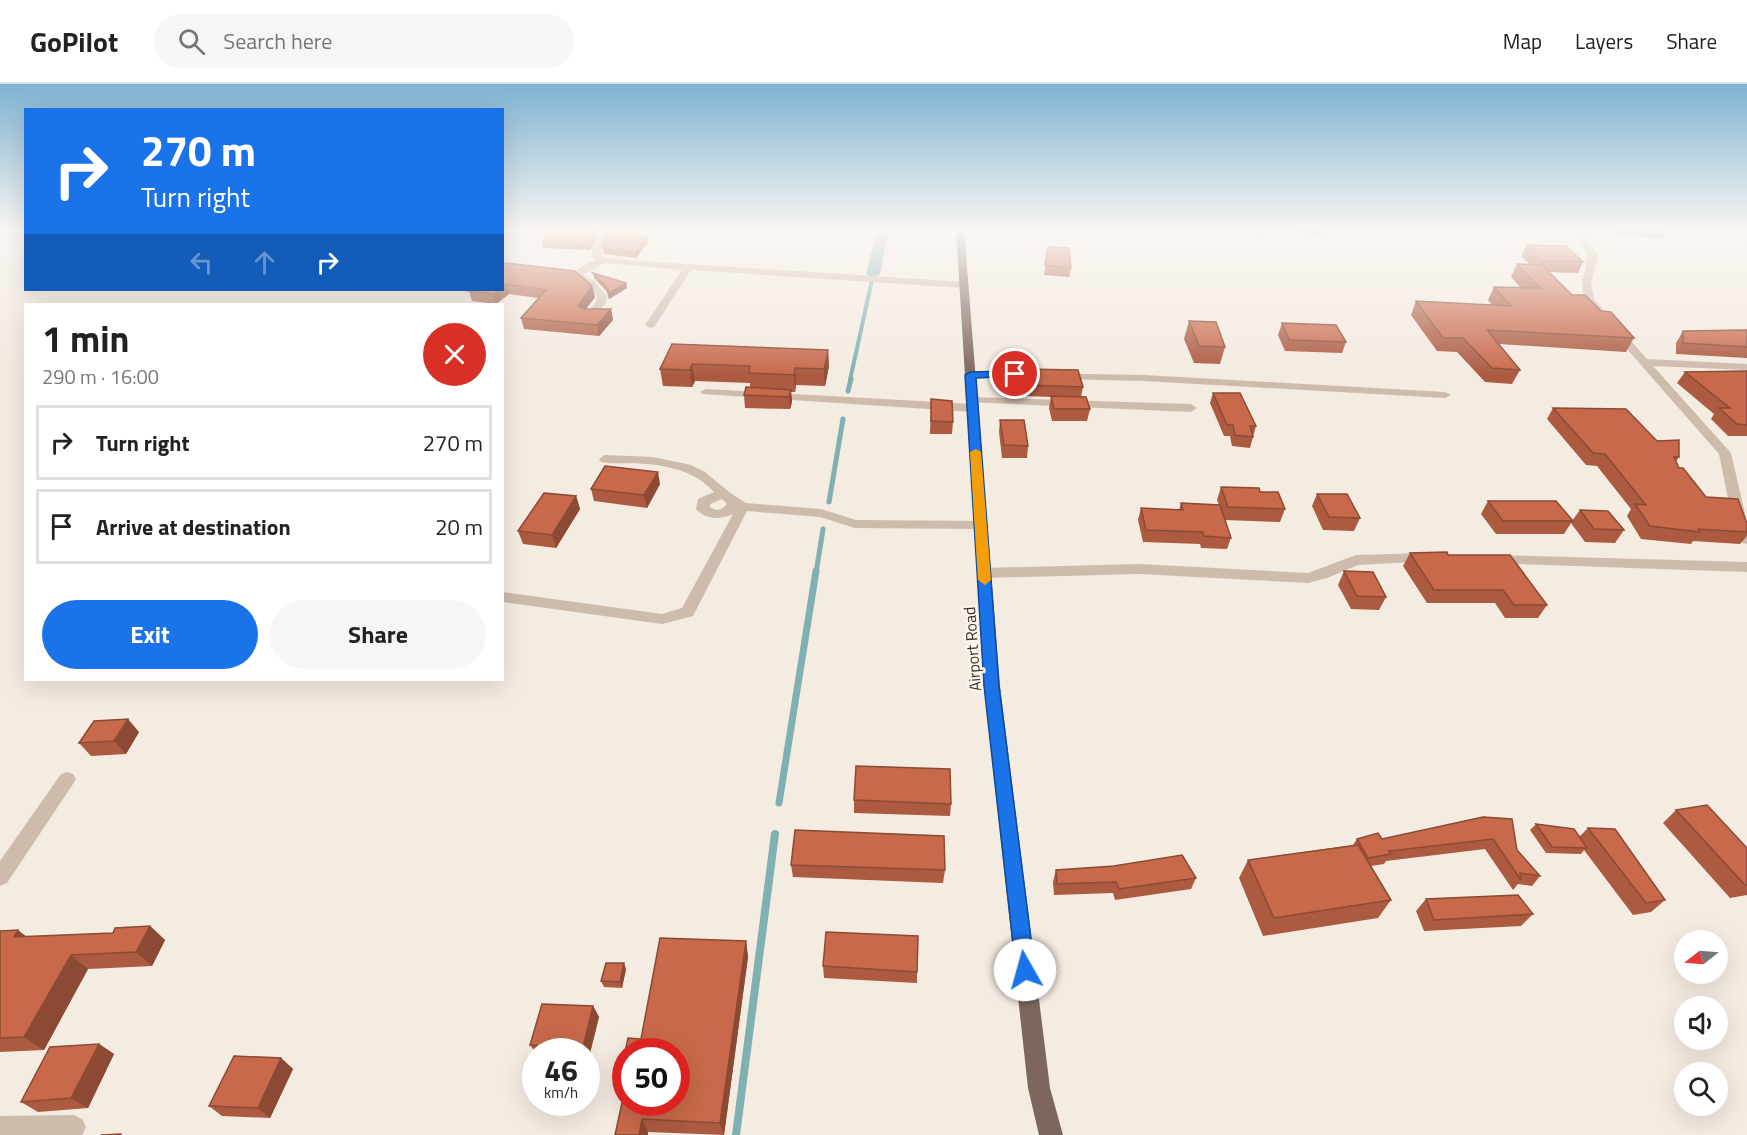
<!DOCTYPE html>
<meta charset="utf-8">
<style>
:root{--surface:#fff;--page:#f6f6f6;--text:#222;--muted:#767676;--line:#e0e0e0;--accent:#1a73e8}
body{margin:0;font-family:"Titillium Web",sans-serif;background:var(--page);color:var(--text);height:100vh;display:flex;flex-direction:column;font-size:22px;white-space:nowrap}
*{box-sizing:border-box;margin:0}
p{font-size:20px;color:var(--muted)}
.icon{flex:none;width:33px;height:33px;fill:none;stroke:currentColor;stroke-width:2;stroke-linecap:round;stroke-linejoin:round}
.map{position:relative;flex:1;overflow:hidden}
.panel{position:absolute;left:24px;top:219px;width:480px;height:378px;display:flex;flex-direction:column;background:var(--surface);border-radius:0px;box-shadow:0 6px 24px #0002}
.panel>*{flex:none}
.hud{position:absolute;left:24px;top:24px;width:480px;height:183px;border-radius:0px;box-shadow:0 6px 24px #0002;background:#1a73e8;color:#fff;overflow:hidden}
.needle{width:39px;rotate:253deg}
.tools{position:absolute;left:1674px;top:846px;display:grid;gap:12px}
.tools a{display:grid;place-items:center;width:54px;height:54px;border-radius:50%;background:var(--surface);box-shadow:0 6px 24px #0002;font-size:30px}
.speed{position:absolute;left:522px;top:954px;display:flex;gap:12px;font-size:30px;font-weight:700;text-align:center}
.speed>*{display:grid;place-content:center;width:78px;height:78px;border-radius:50%;background:var(--surface);box-shadow:0 6px 24px #0002;line-height:1}
.speed small{font-size:15px;font-weight:400}
.speed .limit{border:9px solid #d22;background:#fff;color:#111}
.pin{position:absolute;display:grid;place-items:center;width:51px;height:51px;color:#fff;margin:-26px;border:3px solid #fff;border-radius:50%;box-shadow:0 2px 6px #0007}
.me{position:absolute;width:66px;margin:-33px;rotate:353deg;stroke-linejoin:round;filter:drop-shadow(0 0 4px #0008)}
.turn{display:flex;align-items:center;gap:21px;height:126px;padding:0 18px;font-size:27px}
.turn .icon{width:78px;height:78px;stroke-width:2.5}
.turn b{display:block;font-size:42px;line-height:51px}
.lanes{display:flex;align-items:center;height:57px;padding:0 18px;background:#0003;justify-content:center;gap:30px;direction:ltr}
.lanes .off{opacity:.35}
.round{display:grid;place-items:center;flex:none;width:63px;height:63px;border-radius:32px;background:var(--page)}
.head{display:flex;align-items:center;justify-content:space-between;height:102px;padding:0 18px}
h1{font-size:36px;font-weight:700;line-height:45px}
.button{display:flex;gap:12px;margin-top:auto;padding:12px 18px}
.button a{flex:1;height:69px;border-radius:36px;background:var(--accent);color:#fff;font-size:24px;font-weight:700;line-height:69px;text-align:center}
.button a+a{background:var(--page);color:var(--text)}
ul{padding:0;list-style:none}
li{display:flex;align-items:center;gap:18px;height:75px;margin:0 12px 9px;padding:0 6px;border:3px solid var(--line);border-radius:0px}
li div{flex:1}
li b{display:block;font-size:22px}
li em{font-style:normal}
header{display:flex;align-items:center;gap:36px;box-sizing:border-box;height:84px;padding:0 30px;background:var(--surface);border-bottom:2px solid var(--line)}
header strong{font-size:28px}
nav{display:flex;gap:33px;margin-inline-start:auto;font-size:21px}
.search{width:420px;height:54px;background:var(--page);display:flex;align-items:center;gap:15px;box-sizing:border-box;padding:0 21px;border-radius:33px;color:var(--muted);font-size:22px}
.map>svg:first-child{display:block}
.lines{fill:none;stroke-linecap:round;stroke-linejoin:round}
.stream-far3{stroke:#7fb0b2;stroke-width:4}
.stream-far2{stroke:#7fb0b2;stroke-width:5}
.stream-far1{stroke:#7fb0b2;stroke-width:7}
.stream{stroke:#7fb0b2;stroke-width:8}
.canal{fill:#7fb0b2;fill-rule:evenodd}
.minor{fill:#cdbbac;fill-rule:evenodd}
.major{fill:#7d675c;fill-rule:evenodd}
.wall{fill:#ac5a40}
.shaded-wall{fill:#8c4a34}
.building{fill:#c8694b;stroke:#8c4a34;stroke-width:1.5;fill-rule:evenodd}
.route{fill:#1a73e8;stroke:#114b97;stroke-width:1.5}
.slow{fill:#f59e0b}
.labels{text-anchor:middle;dominant-baseline:central;stroke-width:5;stroke-linejoin:round;paint-order:stroke}
.street-label{font-size:16px;fill:#3b302b;stroke:#fbf5ee}
</style>
<header>
<strong>GoPilot</strong>
<div class="search"><svg class="icon" aria-label="search" viewBox="0 0 24 24"><circle cx="10" cy="10" r="6"/><path d="M15 15l6 6"/></svg>Search here</div>
<nav><a>Map</a><a>Layers</a><a>Share</a></nav>
</header>
<div class="map">
<svg width="1747" height="1051" viewBox="0 0 1747 1051">
<rect width="100%" height="100%" fill="#f4ebe1"/>
<g class="lines">
<!-- stream-far3 -->
<path class="stream-far3" d="M 850,296 L 872,196"/>
<!-- stream-far2 -->
<g class="stream-far2">
<path d="M 848,307 L 851,295"/>
<path d="M 829,418 L 843,335"/>
<path d="M 816,489 L 823,445"/>
</g>
<!-- stream-far1 -->
<path class="stream-far1" d="M 779,719 L 816,487"/>
<!-- stream -->
<path class="stream" d="M 736,1051 L 775,750"/>
<!-- canal -->
<path class="canal" d="M 877,145 L 889,145 L 880,190 L 873,194 L 866,190 Z"/>
<!-- minor -->
<g class="minor">
<path d="M 602,145 L 610,145 L 602,163 L 602,172 L 611,175 L 964,198 L 969,201 L 964,204 L 691,186 L 654,243 L 650,244 L 645,241 L 682,186 L 604,179 L 583,191 L 594,197 L 607,212 L 606,219 L 594,233 L 586,233 L 585,231 L 596,218 L 597,212 L 588,201 L 572,191 L 584,181 L 596,176 L 592,173 L 592,163 Z"/>
<path d="M 1252,145 L 1260,145 L 1265,153 L 1258,155 Z"/>
<path d="M 1574,145 L 1582,145 L 1598,172 L 1591,199 L 1594,215 L 1647,275 L 1747,280 L 1747,286 L 1653,282 L 1731,369 L 1747,438 L 1747,460 L 1742,459 L 1732,434 L 1719,370 L 1584,216 L 1582,199 L 1588,172 Z"/>
<path d="M 970,288 L 1144,291 L 1445,308 L 1451,311 L 1445,314 L 1144,297 L 966,293 L 966,289 Z"/>
<path d="M 706,305 L 973,320 L 979,324 L 973,328 L 702,310 L 700,308 Z"/>
<path d="M 972,313 L 1191,320 L 1197,324 L 1191,328 L 968,318 L 968,314 Z"/>
<path d="M 605,371 L 653,373 L 691,381 L 705,388 L 729,408 L 746,419 L 821,425 L 856,436 L 981,437 L 988,441 L 981,445 L 855,444 L 820,433 L 747,427 L 693,532 L 662,540 L 502,518 L 502,508 L 662,530 L 682,524 L 733,430 C 720,436 706,436 696,425 L 698,415 L 714,408 C 693,384 659,380 630,379 C 620,379 610,380 601,378 L 599,375 ZM 722,415 L 727,420 C 722,426 717,428 710,423 L 710,420 Z"/>
<path d="M 1426,469 L 1433,474 L 1431,477 L 1358,481 L 1327,494 L 1308,499 L 1139,490 L 984,494 L 977,489 L 984,484 L 1139,480 L 1308,489 L 1356,471 Z"/>
<path d="M 1495,471 L 1747,478 L 1747,488 L 1490,479 L 1488,476 L 1490,473 Z"/>
<path d="M 67,688 L 73,690 L 76,695 L 73,700 L 7,799 L 0,802 L 0,777 L 61,690 Z"/>
<path d="M 74,1031 L 82,1035 L 86,1043 L 82,1051 L 0,1051 L 0,1032 Z"/>
</g>
<!-- major -->
<path class="major" d="M 956,145 L 964,145 L 1000,602 L 1050,1004 L 1063,1051 L 1039,1051 L 1028,1004 L 984,602 Z"/>
</g>
<!-- wall -->
<g class="wall">
<path d="M 553,145 L 600,145 L 590,166 L 543,164 L 542,158 Z"/>
<path d="M 1290,145 L 1327,145 L 1325,151 L 1290,149 Z"/>
<path d="M 1613,145 L 1669,145 L 1663,155 L 1616,150 Z"/>
<path d="M 635,151 L 648,158 L 636,174 L 604,170 L 603,164 Z"/>
<path d="M 1527,161 L 1583,178 L 1578,189 L 1549,188 L 1572,211 L 1601,227 L 1634,254 L 1626,268 L 1499,260 L 1520,286 L 1512,300 L 1485,298 L 1457,268 L 1437,267 L 1411,231 L 1416,217 L 1492,221 L 1488,216 L 1494,203 L 1521,204 L 1511,193 L 1517,180 L 1530,181 L 1521,172 Z"/>
<path d="M 1048,163 L 1071,184 L 1069,193 L 1044,191 Z"/>
<path d="M 502,181 L 592,202 L 595,213 L 586,225 L 611,225 L 613,236 L 599,252 L 524,245 L 521,234 L 538,214 L 509,210 L 496,220 L 472,217 L 469,207 Z"/>
<path d="M 593,189 L 627,204 L 609,215 L 608,209 L 594,194 Z"/>
<path d="M 1189,237 L 1225,263 L 1220,280 L 1194,279 L 1184,255 Z"/>
<path d="M 1282,239 L 1346,258 L 1342,269 L 1285,267 L 1278,251 Z"/>
<path d="M 1747,246 L 1747,274 L 1676,270 L 1676,259 L 1683,247 Z"/>
<path d="M 672,260 L 828,266 L 829,282 L 825,302 L 796,301 L 795,308 L 791,308 L 792,318 L 790,325 L 745,324 L 744,311 L 750,303 L 750,299 L 695,297 L 692,303 L 663,302 L 660,285 Z"/>
<path d="M 1022,285 L 1083,303 L 1081,313 L 1090,325 L 1087,337 L 1052,337 L 1049,324 L 1051,313 L 1025,312 L 1021,296 Z"/>
<path d="M 1747,287 L 1747,352 L 1728,352 L 1711,335 L 1714,330 L 1677,299 L 1685,288 Z"/>
<path d="M 1213,309 L 1256,342 L 1250,364 L 1232,362 L 1230,352 L 1224,352 L 1210,319 Z"/>
<path d="M 931,315 L 953,338 L 952,350 L 930,350 Z"/>
<path d="M 1553,324 L 1657,357 L 1679,373 L 1676,377 L 1679,384 L 1706,413 L 1747,440 L 1747,452 L 1740,460 L 1693,457 L 1691,460 L 1641,455 L 1627,432 L 1631,425 L 1597,382 L 1586,381 L 1547,335 Z"/>
<path d="M 1000,336 L 1028,362 L 1027,374 L 1002,374 L 999,348 Z"/>
<path d="M 660,400 L 647,424 L 594,417 L 591,405 Z"/>
<path d="M 1221,403 L 1260,408 L 1285,425 L 1280,438 L 1225,436 L 1231,454 L 1227,465 L 1201,464 L 1200,460 L 1143,458 L 1138,436 L 1141,424 L 1179,426 L 1181,419 L 1219,421 L 1217,416 Z"/>
<path d="M 1317,410 L 1360,434 L 1354,447 L 1323,446 L 1312,422 Z"/>
<path d="M 576,412 L 580,425 L 556,464 L 523,460 L 518,447 Z"/>
<path d="M 1488,417 L 1572,437 L 1580,426 L 1624,446 L 1615,459 L 1585,458 L 1571,439 L 1564,450 L 1496,450 L 1481,430 Z"/>
<path d="M 1410,469 L 1448,471 L 1547,521 L 1538,534 L 1505,534 L 1495,519 L 1427,519 L 1403,482 Z"/>
<path d="M 1344,487 L 1386,513 L 1379,526 L 1351,525 L 1338,501 Z"/>
<path d="M 139,648 L 126,670 L 91,672 L 79,659 Z"/>
<path d="M 854,716 L 951,720 L 950,732 L 854,729 Z"/>
<path d="M 1676,726 L 1747,764 L 1747,811 L 1730,814 L 1663,739 Z"/>
<path d="M 1483,733 L 1517,766 L 1540,792 L 1532,802 L 1518,800 L 1513,806 L 1485,765 L 1386,777 L 1384,780 L 1371,782 L 1391,816 L 1378,834 L 1263,852 L 1239,794 L 1248,776 L 1353,761 L 1357,755 L 1382,755 Z"/>
<path d="M 1536,740 L 1579,753 L 1588,744 L 1665,816 L 1651,828 L 1633,831 L 1584,766 L 1581,770 L 1546,769 L 1530,746 Z"/>
<path d="M 791,781 L 945,786 L 943,799 L 793,793 Z"/>
<path d="M 1056,786 L 1196,794 L 1191,805 L 1115,816 L 1113,809 L 1054,811 L 1053,798 Z"/>
<path d="M 1426,815 L 1533,830 L 1521,842 L 1424,847 L 1416,827 Z"/>
<path d="M 150,842 L 165,856 L 152,882 L 88,885 L 44,966 L 0,968 L 0,847 L 26,853 L 113,849 Z"/>
<path d="M 746,857 L 748,873 L 724,1051 L 648,1048 L 623,1015 L 617,1005 L 641,955 Z"/>
<path d="M 823,882 L 917,888 L 917,899 L 824,894 Z"/>
<path d="M 626,885 L 622,904 L 604,903 L 601,897 Z"/>
<path d="M 593,922 L 599,933 L 589,973 L 586,973 L 586,968 L 536,968 L 536,969 L 530,961 Z"/>
<path d="M 99,960 L 114,970 L 88,1024 L 38,1028 L 21,1018 Z"/>
<path d="M 281,974 L 293,985 L 270,1034 L 222,1032 L 209,1022 Z"/>
</g>
<!-- shaded-wall -->
<g class="shaded-wall">
<path d="M 596,145 L 600,145 L 590,166 L 588,160 Z"/>
<path d="M 634,145 L 635,151 L 629,151 Z"/>
<path d="M 647,152 L 648,158 L 636,174 L 635,168 Z"/>
<path d="M 626,199 L 627,204 L 609,215 L 608,210 Z"/>
<path d="M 506,200 L 509,210 L 496,220 L 493,210 L 499,206 L 502,206 L 502,203 Z"/>
<path d="M 592,202 L 595,213 L 580,232 L 578,222 Z"/>
<path d="M 611,225 L 613,236 L 599,252 L 597,241 Z"/>
<path d="M 828,266 L 829,282 L 825,302 L 824,285 Z"/>
<path d="M 692,280 L 695,297 L 692,303 L 690,286 Z"/>
<path d="M 795,284 L 796,301 L 795,308 L 794,291 Z"/>
<path d="M 791,306 L 792,318 L 790,325 L 789,313 Z"/>
<path d="M 658,388 L 660,400 L 647,424 L 644,411 Z"/>
<path d="M 576,412 L 580,425 L 556,464 L 552,451 Z"/>
<path d="M 128,635 L 139,648 L 126,670 L 114,657 Z"/>
<path d="M 150,842 L 165,856 L 152,882 L 136,868 Z"/>
<path d="M 18,846 L 36,860 L 14,853 Z"/>
<path d="M 746,857 L 748,873 L 724,1051 L 720,1039 Z"/>
<path d="M 71,871 L 88,885 L 44,966 L 24,953 Z"/>
<path d="M 624,879 L 626,885 L 622,904 L 620,898 Z"/>
<path d="M 593,922 L 599,933 L 589,973 L 583,963 Z"/>
<path d="M 99,960 L 114,970 L 88,1024 L 71,1014 Z"/>
<path d="M 281,974 L 293,985 L 270,1034 L 258,1024 Z"/>
<path d="M 642,1035 L 648,1048 L 648,1051 L 639,1051 Z"/>
</g>
<!-- building -->
<g class="building">
<path d="M 553,145 L 596,145 L 588,160 L 542,158 Z"/>
<path d="M 609,145 L 634,145 L 629,151 L 647,152 L 635,168 L 603,164 L 603,157 Z"/>
<path d="M 1527,161 L 1566,162 L 1583,178 L 1542,177 Z"/>
<path d="M 1048,163 L 1069,164 L 1071,184 L 1045,181 Z"/>
<path d="M 506,179 L 575,187 L 592,202 L 578,222 L 584,225 L 611,225 L 597,241 L 521,234 L 546,206 L 506,200 L 502,203 L 502,181 Z"/>
<path d="M 1517,180 L 1542,181 L 1572,211 L 1585,211 L 1601,227 L 1611,228 L 1634,254 L 1487,246 L 1520,286 L 1492,284 L 1463,254 L 1443,254 L 1416,217 L 1511,222 L 1494,203 L 1540,204 Z"/>
<path d="M 593,189 L 626,199 L 608,210 L 608,205 Z"/>
<path d="M 471,206 L 499,206 L 493,210 L 469,207 Z"/>
<path d="M 1189,237 L 1216,238 L 1225,263 L 1199,262 Z"/>
<path d="M 1282,239 L 1336,241 L 1346,258 L 1289,256 Z"/>
<path d="M 1747,246 L 1747,263 L 1683,259 L 1683,247 Z"/>
<path d="M 672,260 L 828,266 L 824,285 L 795,284 L 794,291 L 749,289 L 750,282 L 692,280 L 690,286 L 660,285 Z"/>
<path d="M 1022,285 L 1078,286 L 1083,303 L 1027,301 Z"/>
<path d="M 1747,287 L 1747,341 L 1737,340 L 1719,324 L 1730,324 L 1685,288 Z"/>
<path d="M 746,303 L 791,306 L 789,313 L 744,311 Z"/>
<path d="M 1213,309 L 1240,309 L 1256,342 L 1250,342 L 1253,353 L 1235,351 L 1233,341 L 1227,341 Z"/>
<path d="M 1051,312 L 1086,313 L 1090,325 L 1054,325 Z"/>
<path d="M 931,315 L 952,317 L 953,338 L 931,337 Z"/>
<path d="M 1553,324 L 1626,325 L 1657,357 L 1679,356 L 1679,373 L 1674,373 L 1679,384 L 1683,384 L 1706,413 L 1738,415 L 1747,440 L 1747,448 L 1698,445 L 1700,448 L 1650,442 L 1635,420 L 1646,421 L 1605,370 L 1593,369 Z"/>
<path d="M 1000,336 L 1024,336 L 1028,362 L 1004,361 Z"/>
<path d="M 605,382 L 658,388 L 644,411 L 591,405 Z"/>
<path d="M 1221,403 L 1259,404 L 1260,408 L 1278,408 L 1285,425 L 1228,423 Z"/>
<path d="M 544,409 L 576,412 L 552,451 L 518,447 Z"/>
<path d="M 1317,410 L 1347,410 L 1360,434 L 1329,433 Z"/>
<path d="M 1488,417 L 1556,417 L 1573,437 L 1503,437 Z"/>
<path d="M 1181,419 L 1220,421 L 1231,454 L 1204,452 L 1203,448 L 1146,446 L 1141,424 L 1183,426 Z"/>
<path d="M 1580,426 L 1608,427 L 1624,446 L 1594,445 Z"/>
<path d="M 1447,468 L 1448,471 L 1510,471 L 1547,521 L 1514,521 L 1503,506 L 1434,506 L 1410,469 Z"/>
<path d="M 1344,487 L 1373,488 L 1386,513 L 1357,512 Z"/>
<path d="M 128,635 L 114,657 L 79,659 L 94,637 Z"/>
<path d="M 856,682 L 950,685 L 951,720 L 854,716 Z"/>
<path d="M 1707,721 L 1747,764 L 1747,801 L 1745,801 L 1676,726 Z"/>
<path d="M 1483,733 L 1512,735 L 1517,766 L 1540,792 L 1520,789 L 1521,796 L 1493,755 L 1389,767 L 1391,770 L 1368,774 L 1357,755 L 1378,749 L 1382,755 Z"/>
<path d="M 1536,740 L 1574,745 L 1587,764 L 1552,763 Z"/>
<path d="M 1588,744 L 1615,745 L 1665,816 L 1646,819 Z"/>
<path d="M 795,746 L 944,752 L 945,786 L 791,781 Z"/>
<path d="M 1358,761 L 1391,816 L 1274,834 L 1248,776 Z"/>
<path d="M 1182,771 L 1196,794 L 1119,805 L 1116,798 L 1057,800 L 1056,786 L 1114,782 Z"/>
<path d="M 1518,811 L 1533,830 L 1434,836 L 1426,815 Z"/>
<path d="M 150,842 L 136,868 L 71,871 L 24,953 L 0,954 L 0,847 L 18,846 L 14,853 L 113,849 L 115,844 Z"/>
<path d="M 826,848 L 918,852 L 917,888 L 823,882 Z"/>
<path d="M 660,854 L 746,857 L 720,1039 L 642,1035 L 639,1051 L 615,1051 L 625,1005 L 617,1005 L 628,954 L 641,955 ZM 626,968 L 676,968 L 676,1018 L 626,1018 Z"/>
<path d="M 606,879 L 624,879 L 620,898 L 601,897 Z"/>
<path d="M 542,920 L 593,922 L 583,963 L 530,961 Z"/>
<path d="M 99,960 L 71,1014 L 21,1018 L 50,963 Z"/>
<path d="M 234,972 L 281,974 L 258,1024 L 209,1022 Z"/>
<path d="M 121,1050 L 121,1051 L 101,1051 Z"/>
</g>
<!-- sky -->
<linearGradient id="sky" x2="0" y2="1"><stop stop-color="#7eb2d2"/><stop offset="0.5" stop-color="#faf6f2"/><stop offset="1" stop-color="#faf6f2" stop-opacity="0"/></linearGradient>
<rect width="1747" height="292" fill="url(#sky)"/>
<!-- route -->
<path class="route" d="M 1015,287 L 1020,290 L 1018,292 L 976,294 L 999,602 L 1035,886 L 1032,892 L 1025,895 L 1018,892 L 1016,886 L 984,602 L 965,291 L 970,288 Z"/>
<!-- slow -->
<path class="slow" d="M 976,365 L 981,368 L 991,496 L 985,501 L 978,496 L 970,368 Z"/>
<g class="labels">
<!-- street labels -->
<g class="street-label">
<text transform="translate(972 565) rotate(-94)">Airport Road</text>
</g>
</g>
</svg>
<div class="tools">
<a><svg class="needle" viewBox="-14 -14 28 28"><path d="M0-13l5 13h-10z" fill="#e53935"/><path d="M0 13l5-13h-10z" fill="#767676"/></svg></a>
<a><svg class="icon" aria-label="sound" viewBox="0 0 24 24"><path d="M4 9h4l5-4v14l-5-4H4zM17 9q2 3 0 6"/></svg></a>
<a><svg class="icon" aria-label="search" viewBox="0 0 24 24"><circle cx="10" cy="10" r="6"/><path d="M15 15l6 6"/></svg></a>
</div>
<div class="speed"><div>46<small>km/h</small></div><div class="limit">50</div></div>
<div class="pin" style="left:1015px;top:290px;background:#d93025"><svg class="icon" aria-label="arrive" viewBox="0 0 24 24"><path d="M6 21V4h12l-3 4 3 4H6"/></svg></div>
<svg class="me" style="left:1025px;top:886px" viewBox="-20 -20 40 40"><circle r="19" fill="#fff"/><path d="M0-13L10 11 0 6-10 11z" fill="#1a73e8"/></svg>
<div class="hud">
<div class="turn"><svg class="icon" aria-label="right" viewBox="0 0 24 24"><path d="M7 20v-9h11M14 6l5 5-5 5"/></svg><div><b>270 m</b>Turn right</div></div>
<div class="lanes"><svg class="icon off" aria-label="left" viewBox="0 0 24 24"><path d="M17 20v-9H6M10 6l-5 5 5 5"/></svg><svg class="icon off" aria-label="ahead" viewBox="0 0 24 24"><path d="M12 20V5M6 11l6-6 6 6"/></svg><svg class="icon" aria-label="right" viewBox="0 0 24 24"><path d="M7 20v-9h11M14 6l5 5-5 5"/></svg></div>
</div>
<section class="panel">
<div class="head"><div><h1>1 min</h1><p>290 m · 16:00</p></div><a class="round" style="background:#d93025;color:#fff"><svg class="icon" aria-label="close" viewBox="0 0 24 24"><path d="M6 6l12 12M18 6L6 18"/></svg></a></div>
<ul>
<li><svg class="icon" aria-label="right" viewBox="0 0 24 24"><path d="M7 20v-9h11M14 6l5 5-5 5"/></svg><div><b>Turn right</b></div><em>270 m</em></li>
<li><svg class="icon" aria-label="arrive" viewBox="0 0 24 24"><path d="M6 21V4h12l-3 4 3 4H6"/></svg><div><b>Arrive at destination</b></div><em>20 m</em></li>
</ul>
<div class="button"><a>Exit</a><a>Share</a></div>
</section>
</div>
